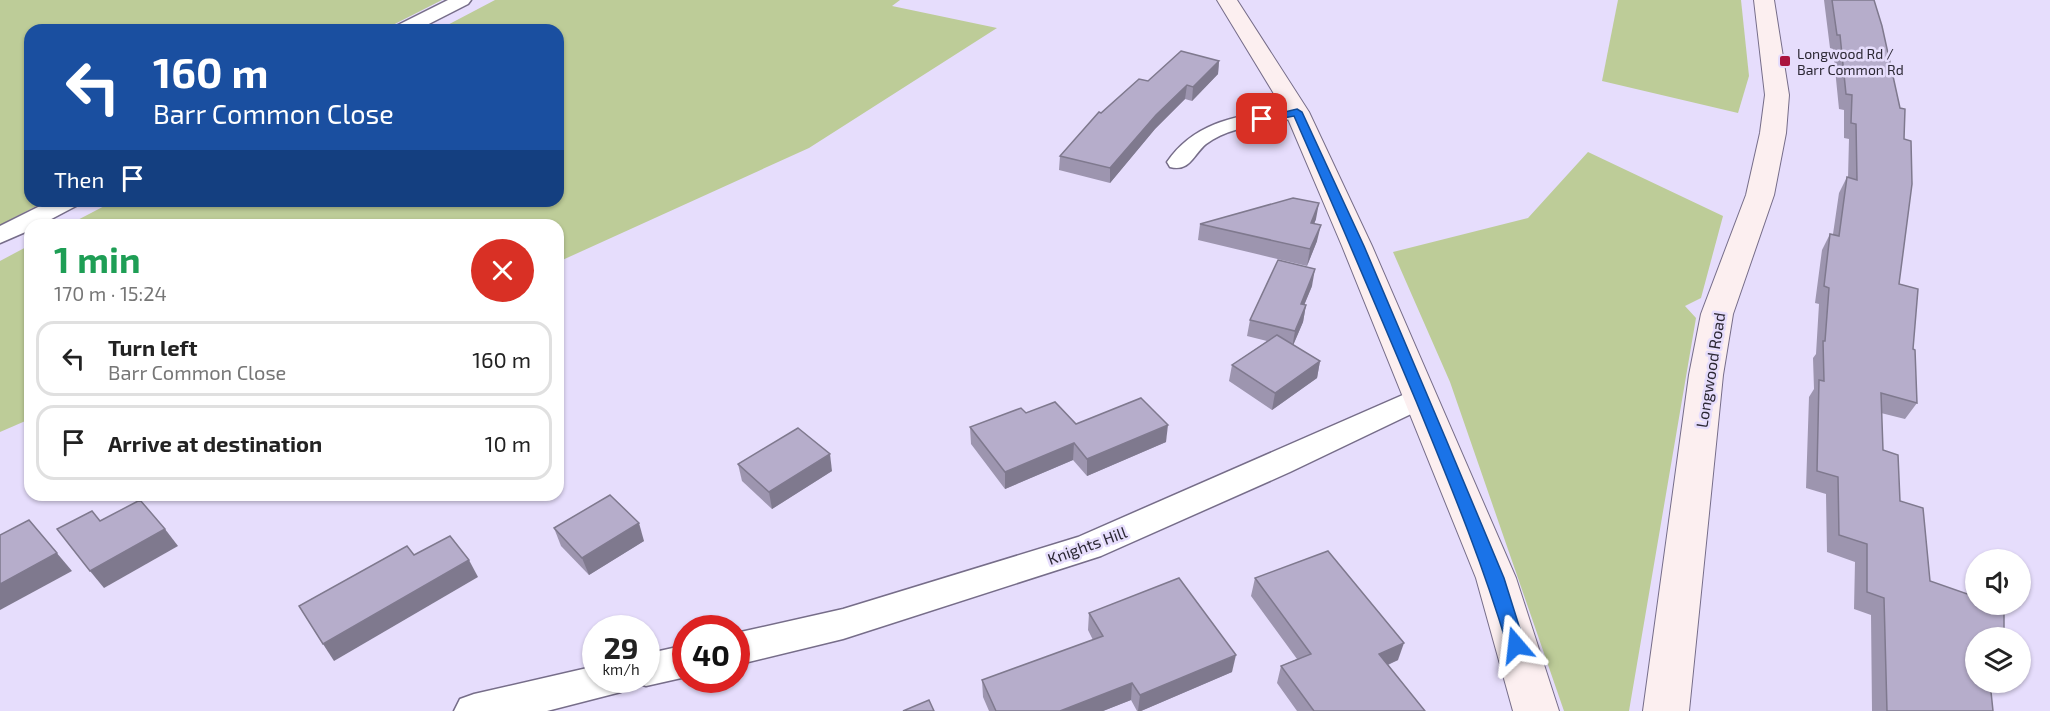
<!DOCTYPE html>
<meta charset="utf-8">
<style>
:root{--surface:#fff;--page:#f2f2f2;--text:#222;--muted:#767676;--line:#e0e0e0}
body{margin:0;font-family:"Exo 2",sans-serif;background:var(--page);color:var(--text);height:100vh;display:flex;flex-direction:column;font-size:22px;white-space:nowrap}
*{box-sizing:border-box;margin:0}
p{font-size:20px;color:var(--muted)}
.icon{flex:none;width:33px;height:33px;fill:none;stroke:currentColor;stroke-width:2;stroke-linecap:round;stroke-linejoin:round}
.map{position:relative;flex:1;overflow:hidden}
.sheet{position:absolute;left:24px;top:219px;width:540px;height:282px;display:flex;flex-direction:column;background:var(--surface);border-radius:18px;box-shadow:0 2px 4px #0004}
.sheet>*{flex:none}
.guide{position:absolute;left:24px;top:24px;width:540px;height:183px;border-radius:18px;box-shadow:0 2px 4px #0004;background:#1a4fa0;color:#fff;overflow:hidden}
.controls{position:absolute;left:1965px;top:549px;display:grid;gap:12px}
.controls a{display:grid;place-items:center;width:66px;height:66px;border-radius:50%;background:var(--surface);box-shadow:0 2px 4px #0004;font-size:30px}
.speed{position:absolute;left:582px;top:615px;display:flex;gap:12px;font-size:30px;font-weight:700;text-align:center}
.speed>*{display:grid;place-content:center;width:78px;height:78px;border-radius:50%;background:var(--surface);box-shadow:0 2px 4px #0004;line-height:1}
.speed small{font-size:15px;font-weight:400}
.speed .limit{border:9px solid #d22;background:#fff;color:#111}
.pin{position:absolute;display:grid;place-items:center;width:51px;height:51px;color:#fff;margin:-26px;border-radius:12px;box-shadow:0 3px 9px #0006}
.me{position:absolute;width:66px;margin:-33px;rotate:343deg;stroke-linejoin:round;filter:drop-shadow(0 0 4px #0008)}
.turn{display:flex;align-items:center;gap:21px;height:126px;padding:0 30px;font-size:27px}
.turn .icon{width:78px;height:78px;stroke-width:2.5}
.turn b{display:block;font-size:42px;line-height:51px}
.then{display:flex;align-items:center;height:57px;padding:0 30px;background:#0003;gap:12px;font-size:22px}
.round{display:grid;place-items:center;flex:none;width:63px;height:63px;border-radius:32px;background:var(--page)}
.headline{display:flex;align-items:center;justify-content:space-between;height:102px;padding:0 30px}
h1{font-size:36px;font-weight:700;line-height:45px;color:#1e9e55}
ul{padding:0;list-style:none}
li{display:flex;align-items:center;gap:18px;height:75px;margin:0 12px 9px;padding:0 18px;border:3px solid var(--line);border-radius:18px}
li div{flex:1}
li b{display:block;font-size:22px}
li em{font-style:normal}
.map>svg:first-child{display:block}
.green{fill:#bdcc98}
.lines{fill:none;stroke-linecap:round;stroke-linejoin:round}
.street-casing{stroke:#766d89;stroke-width:3}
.secondary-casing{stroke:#766d89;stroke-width:2}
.street{fill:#fff;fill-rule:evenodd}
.secondary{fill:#fceff0;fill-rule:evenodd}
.wall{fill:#9d95af}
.shaded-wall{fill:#7f798e}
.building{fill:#b6adcb;stroke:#7f798e;stroke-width:1.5}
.route{fill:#1a73e8;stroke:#114b97;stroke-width:1.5}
.poi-dot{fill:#aa143f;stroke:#e6ddfc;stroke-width:2}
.labels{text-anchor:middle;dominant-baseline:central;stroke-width:5;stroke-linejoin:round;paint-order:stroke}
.far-poi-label{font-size:14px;fill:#2b2733;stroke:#e6ddfc;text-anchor:start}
.street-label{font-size:16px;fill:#2b2733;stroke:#e6ddfc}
</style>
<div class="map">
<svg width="2050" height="711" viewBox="0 0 2050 711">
<rect width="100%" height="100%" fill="#e6ddfc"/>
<!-- green -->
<g class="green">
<path d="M 0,0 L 442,0 L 383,30 L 30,30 L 30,201 L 46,201 L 0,225 Z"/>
<path d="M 495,0 L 900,0 L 892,6 L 997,28 L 809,148 L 558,262 L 558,225 L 68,225 L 114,201 L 558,201 L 558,30 L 438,30 Z"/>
<path d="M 1618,0 L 1741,0 L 1749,76 L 1738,113 L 1602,81 Z"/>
<path d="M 1588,152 L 1723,216 L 1701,298 L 1685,306 L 1696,318 L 1629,711 L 1564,711 L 1450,382 L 1393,252 L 1528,218 Z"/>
<path d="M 30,245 L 30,419 L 0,432 L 0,261 Z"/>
</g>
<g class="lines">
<!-- street casing -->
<g class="street-casing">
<g id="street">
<path d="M 448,0 L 471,0 L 468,4 L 417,30 L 394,30 L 396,26 Z"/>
<path d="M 1297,106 L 1304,108 L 1308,112 L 1304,116 C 1274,124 1232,124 1206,144 C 1193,155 1190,172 1170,167 L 1167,162 C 1199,116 1247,116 1297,106 Z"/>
<path d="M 50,201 L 80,201 L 76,206 L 40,225 L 30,225 L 30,230 L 0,243 L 0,226 Z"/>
<path d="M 1421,387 L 1432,390 L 1436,397 L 1432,404 L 1290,472 L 1101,556 L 843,639 L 736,665 L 736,633 L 843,609 L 1078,537 Z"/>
<path d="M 686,645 L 686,677 L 646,686 L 633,682 L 632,680 L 646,680 L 646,654 Z"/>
<path d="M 596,666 L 596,680 L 626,680 L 621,692 L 547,711 L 454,711 L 460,699 L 474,694 Z"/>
</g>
</g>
<!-- secondary casing -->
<g class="secondary-casing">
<g id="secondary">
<path d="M 1217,0 L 1237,0 L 1309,112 L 1372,246 L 1516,578 L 1559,711 L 1513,711 L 1476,578 L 1342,246 L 1285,112 Z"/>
<path d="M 1754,0 L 1774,0 L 1789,95 L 1786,133 L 1774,195 L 1733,314 L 1723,375 L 1689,711 L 1643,711 L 1689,375 L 1701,314 L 1746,195 L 1760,133 L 1765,95 Z"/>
</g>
</g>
<!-- street -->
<use href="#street" class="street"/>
<!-- secondary -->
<use href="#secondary" class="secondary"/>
</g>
<!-- wall -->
<g class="wall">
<path d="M 1824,0 L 1874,0 L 1899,284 L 1913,349 L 1917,403 L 1905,419 L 1881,413 L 1883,450 L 1900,501 L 1930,581 L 2004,632 L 1999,638 L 1976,638 L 1993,711 L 1872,711 L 1871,615 L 1854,609 L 1855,562 L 1827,552 L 1826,494 L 1806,488 L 1809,397 L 1814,389 L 1813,358 L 1816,354 L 1819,304 L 1815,303 L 1822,250 L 1830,234 L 1833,234 L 1839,193 L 1847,177 L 1848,178 L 1849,139 L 1844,138 L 1844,110 L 1839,109 L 1833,49 L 1830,48 Z"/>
<path d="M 1219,61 L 1218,74 L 1192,101 L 1185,99 L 1155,129 L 1110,183 L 1059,170 L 1060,156 L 1101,113 Z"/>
<path d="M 1316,219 L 1314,224 L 1317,241 L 1307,266 L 1198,240 L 1200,224 Z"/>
<path d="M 1312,286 L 1304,305 L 1306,305 L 1303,322 L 1293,345 L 1320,361 L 1317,378 L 1272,410 L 1229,381 L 1232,365 L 1267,341 L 1247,336 L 1250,320 Z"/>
<path d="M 1026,413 L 1076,424 L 1166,442 L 1087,476 L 1073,460 L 1005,489 L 971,444 L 970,427 Z"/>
<path d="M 738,464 L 832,471 L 772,509 L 742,481 Z"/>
<path d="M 554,528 L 644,541 L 589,575 L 561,546 Z"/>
<path d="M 1255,578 L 1398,660 L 1388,665 L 1425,711 L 1297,711 L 1277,683 L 1281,666 L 1297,659 L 1251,596 Z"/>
<path d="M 1089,613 L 1232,672 L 1141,711 L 1137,711 L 1131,700 L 1103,711 L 989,711 L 983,697 L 982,680 L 1093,640 L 1088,630 Z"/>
</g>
<!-- shaded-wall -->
<g class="shaded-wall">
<path d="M 1219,61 L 1218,74 L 1192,101 L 1193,87 Z"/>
<path d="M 1187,85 L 1185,99 L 1155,129 L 1110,183 L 1110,168 L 1156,115 Z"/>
<path d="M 1319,203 L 1316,219 L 1308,239 L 1311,223 Z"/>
<path d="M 1321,225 L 1317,241 L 1307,266 L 1310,249 Z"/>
<path d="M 1315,269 L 1312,286 L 1298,320 L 1301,304 Z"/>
<path d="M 1306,305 L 1303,322 L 1292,348 L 1295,331 Z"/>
<path d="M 1320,361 L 1317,378 L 1272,410 L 1275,393 Z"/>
<path d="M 1168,425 L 1166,442 L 1087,476 L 1087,459 Z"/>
<path d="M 1074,443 L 1073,460 L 1005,489 L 1005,472 Z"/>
<path d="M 830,454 L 832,471 L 772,509 L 769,492 Z"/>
<path d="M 29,520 L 72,571 L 0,610 L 0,584 Z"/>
<path d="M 639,523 L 644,541 L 589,575 L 582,558 Z"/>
<path d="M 165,529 L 178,546 L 104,588 L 90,571 Z"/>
<path d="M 469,560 L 478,577 L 334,661 L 323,644 Z"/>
<path d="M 1404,643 L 1398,660 L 1373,671 L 1379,654 Z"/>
<path d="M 1236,655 L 1232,672 L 1141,711 L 1138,711 L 1140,695 Z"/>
<path d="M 1132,683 L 1131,700 L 1103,711 L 1060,711 Z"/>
</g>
<!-- building -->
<g class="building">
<path d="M 1832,0 L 1874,0 L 1882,26 L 1900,108 L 1905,109 L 1904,139 L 1911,141 L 1912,184 L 1899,284 L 1918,289 L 1913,349 L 1915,350 L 1917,403 L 1881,393 L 1883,450 L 1898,455 L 1900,501 L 1923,508 L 1930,581 L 1976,597 L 1976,604 L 1990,604 L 2004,614 L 2004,632 L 1989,631 L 1990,638 L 1976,638 L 1976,682 L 1990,682 L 1993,711 L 1887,711 L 1884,598 L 1867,592 L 1867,544 L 1839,535 L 1838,477 L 1817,471 L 1819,380 L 1824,381 L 1823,341 L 1825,341 L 1829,288 L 1824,286 L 1830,234 L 1839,236 L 1847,177 L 1857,180 L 1856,124 L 1851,123 L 1852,95 L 1846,94 L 1840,35 L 1837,35 Z"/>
<path d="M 1181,51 L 1219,61 L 1193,87 L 1187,85 L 1156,115 L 1110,168 L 1060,156 L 1099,112 L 1101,113 L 1139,79 L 1148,81 Z"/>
<path d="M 1293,198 L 1319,203 L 1311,223 L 1321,225 L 1310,249 L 1200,224 Z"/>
<path d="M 1278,260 L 1315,269 L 1301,304 L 1306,305 L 1295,331 L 1250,320 Z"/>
<path d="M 1277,335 L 1320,361 L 1275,393 L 1232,365 Z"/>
<path d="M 1141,398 L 1168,425 L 1087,459 L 1074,443 L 1005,472 L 970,427 L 1021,408 L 1026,413 L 1055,402 L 1076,424 Z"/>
<path d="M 798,428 L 830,454 L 769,492 L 738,464 Z"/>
<path d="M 610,495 L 639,523 L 582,558 L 554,528 Z"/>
<path d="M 140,500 L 165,529 L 90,571 L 57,529 L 92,511 L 100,521 Z"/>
<path d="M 29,520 L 57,553 L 0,584 L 0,535 Z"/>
<path d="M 450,536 L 469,560 L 323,644 L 299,606 L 407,546 L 414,555 Z"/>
<path d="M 1328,551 L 1404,643 L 1379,654 L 1425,711 L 1314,711 L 1281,666 L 1311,654 L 1255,578 Z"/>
<path d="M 1179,578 L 1236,655 L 1140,695 L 1132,683 L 1060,711 L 996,711 L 982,680 L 1103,636 L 1089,613 Z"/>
<path d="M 929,700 L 934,711 L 903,711 Z"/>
</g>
<!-- route -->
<path class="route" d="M 1297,109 L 1302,112 L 1364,246 L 1445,437 L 1504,578 L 1525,645 L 1522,650 L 1516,652 L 1510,650 L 1507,645 C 1482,561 1449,482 1416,401 C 1376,306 1336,211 1294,116 L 1262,122 L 1256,119 Z"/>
<!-- markers -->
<rect class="poi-dot" x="1779" y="55" width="12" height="12" rx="3"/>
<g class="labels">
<!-- far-poi labels -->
<g class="far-poi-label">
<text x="1797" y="53">Longwood Rd /<tspan x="1797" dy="16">Barr Common Rd</tspan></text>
</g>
<!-- street labels -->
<g class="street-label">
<text transform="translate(1710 370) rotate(-81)">Longwood Road</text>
<text transform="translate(1087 545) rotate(-20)">Knights Hill</text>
</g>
</g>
</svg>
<div class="controls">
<a><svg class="icon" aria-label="sound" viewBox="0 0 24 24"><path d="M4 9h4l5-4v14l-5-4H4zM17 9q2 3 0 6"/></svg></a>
<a><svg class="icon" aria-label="layers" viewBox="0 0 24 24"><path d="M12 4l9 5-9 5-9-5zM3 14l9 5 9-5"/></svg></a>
</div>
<div class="speed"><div>29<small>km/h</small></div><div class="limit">40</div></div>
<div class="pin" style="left:1262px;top:119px;background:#d93025"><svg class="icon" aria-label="arrive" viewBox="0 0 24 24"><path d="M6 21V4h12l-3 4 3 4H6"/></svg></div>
<svg class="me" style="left:1516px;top:645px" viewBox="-20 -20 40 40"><path d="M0-17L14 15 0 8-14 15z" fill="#1a73e8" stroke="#fff" stroke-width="4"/></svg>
<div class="guide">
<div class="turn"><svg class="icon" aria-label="left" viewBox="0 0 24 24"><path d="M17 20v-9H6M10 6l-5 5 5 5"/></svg><div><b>160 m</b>Barr Common Close</div></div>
<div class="then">Then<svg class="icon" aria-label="arrive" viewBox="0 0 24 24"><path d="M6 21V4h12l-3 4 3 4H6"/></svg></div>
</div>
<section class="sheet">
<div class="headline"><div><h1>1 min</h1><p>170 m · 15:24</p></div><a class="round" style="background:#d93025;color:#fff"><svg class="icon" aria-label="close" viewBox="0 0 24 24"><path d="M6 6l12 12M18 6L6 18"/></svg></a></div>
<ul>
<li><svg class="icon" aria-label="left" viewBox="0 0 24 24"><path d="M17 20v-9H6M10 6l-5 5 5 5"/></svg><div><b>Turn left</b><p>Barr Common Close</p></div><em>160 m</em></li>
<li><svg class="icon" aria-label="arrive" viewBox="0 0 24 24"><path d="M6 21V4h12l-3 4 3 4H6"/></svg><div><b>Arrive at destination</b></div><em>10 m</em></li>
</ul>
</section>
</div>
